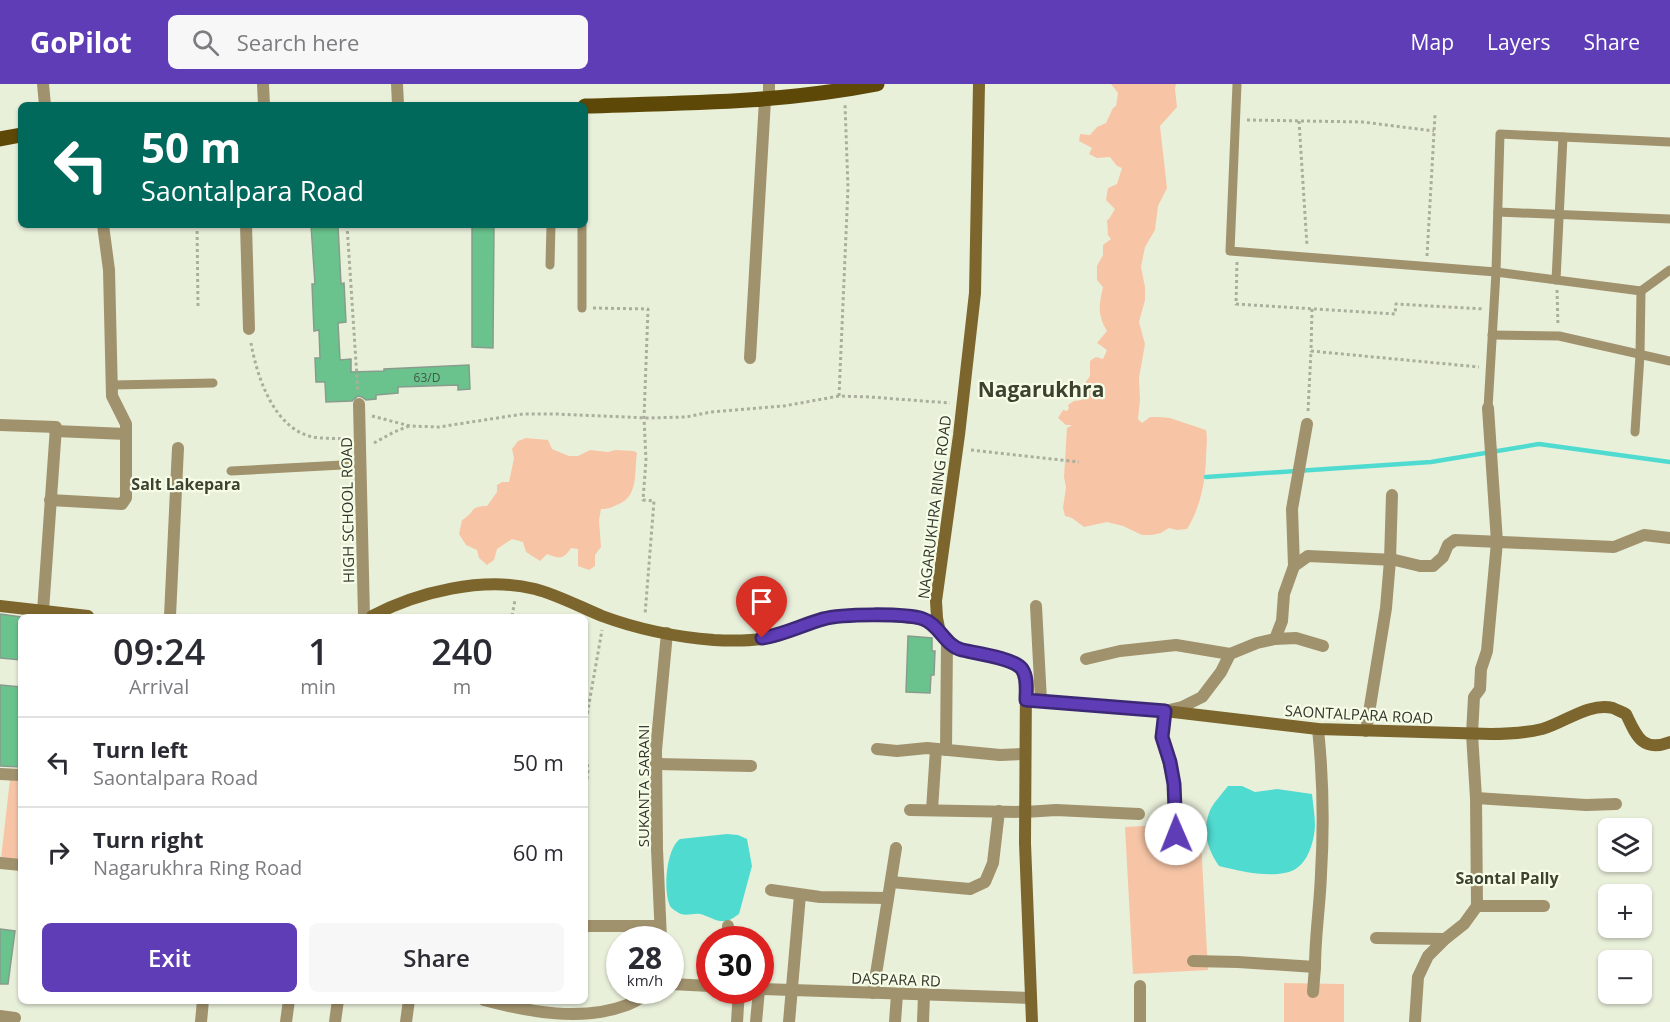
<!DOCTYPE html>
<meta charset="utf-8">
<style>
:root{--surface:#fff;--page:#f7f7f7;--text:#2b2b33;--muted:#7c7c81;--line:#e1e1e2;--accent:#5e3db6}
body{margin:0;font-family:"Open Sans",sans-serif;background:var(--page);color:var(--text);height:100vh;display:flex;flex-direction:column;font-size:22px;white-space:nowrap}
*{box-sizing:border-box;margin:0}
p{font-size:20px;color:var(--muted)}
.icon{flex:none;width:33px;height:33px;fill:none;stroke:currentColor;stroke-width:2;stroke-linecap:round;stroke-linejoin:round}
.map{position:relative;flex:1;overflow:hidden}
.panel{position:absolute;left:18px;top:530px;width:570px;height:390px;display:flex;flex-direction:column;background:var(--surface);border-radius:9px;box-shadow:0 2px 4px #0004}
.panel>*{flex:none}
.banner{position:absolute;left:18px;top:18px;width:570px;height:126px;border-radius:9px;box-shadow:0 2px 4px #0004;background:#00695c;color:#fff;overflow:hidden}
.controls{position:absolute;left:1598px;top:734px;display:grid;gap:12px}
.controls a{display:grid;place-items:center;width:54px;height:54px;border-radius:9px;background:var(--surface);box-shadow:0 2px 4px #0004;font-size:30px}
.speed{position:absolute;left:606px;top:842px;display:flex;gap:12px;font-size:30px;font-weight:700;text-align:center}
.speed>*{display:grid;place-content:center;width:78px;height:78px;border-radius:50%;background:var(--surface);box-shadow:0 2px 4px #0004;line-height:1}
.speed small{font-size:15px;font-weight:400}
.speed .limit{border:9px solid #d22;background:#fff;color:#111}
.pin{position:absolute;display:grid;place-items:center;width:51px;height:51px;color:#fff;margin:-62px -26px;border-radius:50% 50% 50% 0;rotate:-45deg;box-shadow:0 0 6px #0007}
.pin .icon{rotate:45deg}
.me{position:absolute;width:66px;margin:-33px;rotate:359deg;stroke-linejoin:round;filter:drop-shadow(0 0 4px #0008)}
.turn{display:flex;align-items:center;gap:21px;height:126px;padding:0 24px;font-size:27px}
.turn .icon{width:78px;height:78px;stroke-width:2.5}
.turn b{display:block;font-size:42px;line-height:51px}
.eta{display:flex;justify-content:space-evenly;align-items:center;height:102px;text-align:center}
.eta b{font-size:36px;font-weight:600;line-height:42px}
.button{display:flex;gap:12px;margin-top:auto;padding:12px 24px}
.button a{flex:1;height:69px;border-radius:9px;background:var(--accent);color:#fff;font-size:24px;font-weight:600;line-height:69px;text-align:center}
.button a+a{background:var(--page);color:var(--text)}
ul{padding:0;list-style:none}
li{display:flex;align-items:center;gap:18px;height:90px;padding:0 24px;border-top:2px solid var(--line)}
li div{flex:1}
li b{display:block;font-size:22px}
li em{font-style:normal}
header{display:flex;align-items:center;gap:36px;box-sizing:border-box;height:84px;padding:0 30px;background:var(--accent);color:#fff}
header strong{font-size:28px}
nav{display:flex;gap:33px;margin-inline-start:auto;font-size:21px}
.search{width:420px;height:54px;background:var(--page);display:flex;align-items:center;gap:15px;box-sizing:border-box;padding:0 21px;border-radius:9px;color:var(--muted);font-size:22px}
.map>svg:first-child{display:block}
.green{fill:#f7c5a6}
.water{fill:#50dbd1}
.lines{fill:none;stroke-linecap:round;stroke-linejoin:round}
.stream{stroke:#50dbd1;stroke-width:4.5}
.building{fill:#6ac38c;stroke:#889c8e;stroke-width:1.5}
.path{stroke:#a9af9d;stroke-width:3;stroke-dasharray:3 3;stroke-linecap:butt}
.lane{stroke:#a1926e;stroke-width:9}
.street{stroke:#a1926e;stroke-width:12}
.secondary{stroke:#7c662d;stroke-width:12}
.primary{stroke:#5e4807;stroke-width:15}
.route-casing{stroke:#3d2876;stroke-width:15}
.route{stroke:#5e3db6;stroke-width:10}
.labels{text-anchor:middle;dominant-baseline:central;stroke-width:4.5;stroke-linejoin:round;paint-order:stroke}
.number-label{font-size:12px;fill:#415945}
.street-label{font-size:15px;fill:#33362d;stroke:#f6fde7}
.neighbourhood-label{font-size:16px;font-weight:bold;fill:#3d4230;stroke:#f6fde7}
.district-label{font-size:21px;font-weight:bold;fill:#3d4230;stroke:#f6fde7}
</style>
<header>
<strong>GoPilot</strong>
<div class="search"><svg class="icon" aria-label="search" viewBox="0 0 24 24"><circle cx="10" cy="10" r="6"/><path d="M15 15l6 6"/></svg>Search here</div>
<nav><a>Map</a><a>Layers</a><a>Share</a></nav>
</header>
<div class="map">
<svg width="1670" height="938" viewBox="0 0 1670 938">
<rect width="100%" height="100%" fill="#e9f0da"/>
<!-- green -->
<g class="green">
<path d="M 1111,0 L 1176,0 L 1175,5 L 1177,23 L 1160,42 L 1167,104 L 1158,122 L 1155,146 L 1145,163 L 1141,183 L 1145,203 L 1145,216 L 1139,238 L 1145,260 L 1139,294 L 1140,316 L 1138,335 L 1142,339 L 1150,333 L 1159,333 L 1170,334 L 1206,346 C 1208,356 1206,365 1206,375 C 1205,400 1200,424 1187,445 L 1177,446 L 1169,444 L 1161,449 L 1152,451 L 1142,451 L 1123,442 L 1107,438 L 1084,443 L 1072,434 L 1065,432 L 1063,424 L 1066,403 L 1064,393 L 1067,344 L 1072,341 L 1066,341 L 1058,334 L 1063,326 L 1067,327 L 1069,324 L 1068,321 L 1074,317 L 1082,316 L 1083,311 L 1079,305 L 1082,299 L 1085,299 L 1090,292 L 1090,277 L 1096,273 L 1103,275 L 1107,266 L 1097,259 L 1107,247 C 1097,230 1099,221 1103,203 L 1097,196 L 1097,182 L 1103,171 L 1103,161 L 1111,155 L 1108,151 L 1107,136 L 1109,135 L 1115,125 L 1106,116 L 1108,104 L 1117,100 L 1122,84 L 1117,82 L 1110,73 L 1097,74 L 1089,70 L 1092,64 L 1079,57 L 1080,50 L 1090,51 L 1097,43 L 1106,39 L 1113,24 L 1116,22 L 1118,9 Z"/>
<path d="M 526,354 L 548,356 L 552,365 L 569,372 L 578,372 L 590,366 L 608,368 L 615,366 L 634,367 L 637,369 C 634,387 639,412 619,420 C 612,423 609,425 601,425 L 599,436 L 601,463 L 595,471 L 595,482 L 589,486 L 578,482 L 578,465 L 571,464 C 563,476 560,475 547,470 L 540,477 L 526,468 L 523,458 L 512,455 L 497,465 L 494,476 L 487,481 L 479,474 L 477,466 L 466,461 L 459,450 L 462,436 C 475,429 469,422 487,422 L 497,408 L 497,401 L 502,398 L 509,398 L 514,374 L 512,365 L 518,357 Z"/>
<path d="M 10,695 L 21,696 L 21,778 L 1,775 Z"/>
<path d="M 1200,739 L 1208,886 L 1133,890 L 1125,743 Z"/>
<path d="M 1284,899 L 1344,900 L 1344,938 L 1284,938 Z"/>
</g>
<!-- water -->
<g class="water">
<path d="M 1228,702 L 1242,702 L 1255,708 L 1277,705 L 1312,710 C 1313,720 1315,732 1315,742 C 1314,759 1307,783 1289,788 C 1267,794 1240,787 1219,782 C 1208,766 1202,749 1209,729 C 1212,720 1222,710 1228,702 Z"/>
<path d="M 727,750 L 738,751 L 747,755 L 752,782 L 739,830 C 736,832 731,836 727,837 C 717,839 709,832 700,830 C 694,829 687,832 681,830 C 678,829 671,824 670,822 C 663,806 666,765 680,755 Z"/>
</g>
<g class="lines">
<!-- stream -->
<path class="stream" d="M 1206,393 L 1431,378 L 1539,360 L 1670,378"/>
</g>
<!-- building -->
<g class="building">
<path d="M 311,141 L 338,141 L 341,200 L 344,199 L 346,238 L 338,239 L 340,276 L 351,275 L 351,288 L 384,287 L 384,285 L 469,281 L 470,305 L 458,306 L 458,301 L 398,303 L 398,309 L 376,311 L 376,315 L 366,316 L 362,313 L 358,312 L 352,317 L 326,318 L 325,298 L 316,298 L 315,274 L 320,274 L 319,246 L 314,247 L 312,200 L 315,200 Z"/>
<path d="M 472,141 L 494,141 L 493,264 L 472,263 Z"/>
<path d="M 0,530 L 21,533 L 21,576 L 0,574 Z"/>
<path d="M 908,552 L 932,554 L 932,567 L 935,567 L 934,591 L 931,591 L 930,609 L 906,608 Z"/>
<path d="M 0,601 L 21,603 L 21,683 L 0,682 Z"/>
<path d="M 0,845 L 15,847 L 8,900 L 0,900 Z"/>
</g>
<g class="lines">
<!-- path -->
<g class="path">
<path d="M 1247,36 L 1363,38 L 1434,47"/>
<path d="M 1299,37 L 1307,162"/>
<path d="M 197,141 L 198,223"/>
<path d="M 347,141 L 358,309"/>
<path d="M 1427,172 L 1435,31"/>
<path d="M 1237,178 L 1236,220 L 1395,230 L 1396,220 L 1484,225"/>
<path d="M 1557,206 L 1558,242"/>
<path d="M 593,224 L 648,225 L 644,334 L 646,376 L 643,416 L 654,417 L 645,531"/>
<path d="M 1312,225 L 1311,267 L 1479,283"/>
<path d="M 251,259 C 257,293 274,345 313,353 C 324,355 336,354 347,355"/>
<path d="M 839,312 L 848,104 L 845,20"/>
<path d="M 1308,327 L 1311,267"/>
<path d="M 372,332 L 410,342 L 439,343 L 523,330 L 556,330 L 648,334 L 686,333 L 711,328 L 784,322 L 839,312 L 870,313 L 950,319"/>
<path d="M 374,359 L 394,348 L 409,342"/>
<path d="M 971,366 L 1079,378"/>
<path d="M 512,532 L 515,516"/>
<path d="M 585,713 L 588,686 L 585,663 L 586,637 L 602,546"/>
</g>
<!-- lane -->
<g class="lane">
<path d="M 1237,0 L 1230,167 L 1496,188 L 1500,50 L 1670,58"/>
<path d="M 1498,128 L 1670,135"/>
<path d="M 550,181 L 551,141"/>
<path d="M 1556,196 L 1563,53"/>
<path d="M 582,224 L 582,141"/>
<path d="M 1492,251 L 1559,252 L 1670,277"/>
<path d="M 112,301 L 213,299"/>
<path d="M 1488,324 L 1496,188 L 1641,207 L 1670,186"/>
<path d="M 1635,348 L 1640,271 L 1641,207"/>
<path d="M 231,387 L 361,380"/>
</g>
<!-- street -->
<g class="street">
<path d="M 43,0 L 45,21"/>
<path d="M 263,0 L 264,21"/>
<path d="M 397,0 L 398,21"/>
<path d="M 769,0 L 769,16"/>
<path d="M 246,141 L 249,245"/>
<path d="M 750,274 L 765,16"/>
<path d="M 359,320 L 364,532"/>
<path d="M 0,341 L 56,343 L 43,527"/>
<path d="M 55,347 L 126,350"/>
<path d="M 50,416 L 122,420 L 126,414 L 126,340 L 112,312 L 109,186 L 103,141"/>
<path d="M 1294,482 L 1292,425 L 1307,340"/>
<path d="M 1036,522 L 1041,617"/>
<path d="M 170,532 L 178,364"/>
<path d="M 1275,555 L 1296,554 L 1323,562"/>
<path d="M 1086,575 L 1120,567 L 1176,561 L 1230,570"/>
<path d="M 1366,647 L 1386,524 L 1390,476 L 1392,411"/>
<path d="M 877,665 L 897,667 L 927,664 L 1000,671 L 1025,670"/>
<path d="M 946,666 L 947,557"/>
<path d="M 656,680 L 751,682"/>
<path d="M 0,690 L 21,691"/>
<path d="M 1476,714 L 1586,721 L 1616,720"/>
<path d="M 910,726 L 1025,728 L 1056,726 L 1139,730"/>
<path d="M 932,726 L 936,665"/>
<path d="M 1176,750 L 1174,700 L 1162,653 L 1165,627 L 1182,623 L 1202,613 L 1221,588 L 1230,570 L 1257,559 L 1275,555 L 1282,537 L 1284,510 L 1294,482 L 1308,472 L 1395,476 L 1420,482 L 1433,482 L 1443,473 L 1448,461 L 1455,456 L 1614,463 L 1644,451 L 1670,454"/>
<path d="M 0,779 L 21,781"/>
<path d="M 891,798 L 970,805 L 985,798 L 993,779 L 999,727"/>
<path d="M 771,806 L 820,813 L 888,814"/>
<path d="M 1477,822 L 1544,822"/>
<path d="M 585,842 L 660,842"/>
<path d="M 1376,854 L 1445,855"/>
<path d="M 661,855 L 657,765 L 656,666 L 667,549"/>
<path d="M 727,855 L 728,842"/>
<path d="M 1193,877 L 1238,878 L 1315,883 C 1315,852 1320,821 1321,790 C 1324,741 1323,693 1318,645"/>
<path d="M 671,900 L 710,902"/>
<path d="M 760,905 L 1031,914"/>
<path d="M 1313,908 L 1315,883"/>
<path d="M 873,909 L 896,764"/>
<path d="M 484,916 C 529,928 582,938 627,921 C 636,917 644,913 650,906"/>
<path d="M 0,932 L 15,934"/>
<path d="M 201,938 L 203,916"/>
<path d="M 286,938 L 289,916"/>
<path d="M 335,938 L 338,916"/>
<path d="M 406,938 L 409,916"/>
<path d="M 737,938 L 739,906"/>
<path d="M 756,938 L 759,906"/>
<path d="M 789,938 L 800,811"/>
<path d="M 895,938 L 897,910"/>
<path d="M 923,938 L 924,911"/>
<path d="M 1140,938 L 1140,902"/>
<path d="M 1415,938 L 1418,893 L 1428,872 L 1445,855 L 1464,840 L 1477,822 L 1476,714 L 1472,650 L 1474,613 L 1480,605 L 1481,585 L 1487,567 L 1497,458 L 1488,324"/>
</g>
<!-- secondary -->
<g class="secondary">
<path d="M 979,0 L 975,209 L 959,351 L 936,517 L 937,534 L 940,549 L 947,557 L 957,565 L 1013,578 L 1021,584 L 1026,595 L 1025,759 L 1032,938"/>
<path d="M 0,522 L 88,532"/>
<path d="M 372,532 C 418,508 483,492 535,505 C 558,511 580,523 602,532 C 637,545 676,553 714,556 C 733,557 754,557 773,553 C 790,549 807,539 824,535 C 855,527 894,532 924,535"/>
<path d="M 1026,616 L 1165,627 L 1318,645 L 1491,650 C 1508,650 1525,649 1542,645 C 1564,639 1589,618 1613,624 C 1617,626 1622,628 1626,630 C 1636,651 1642,669 1670,658"/>
</g>
<!-- primary -->
<g class="primary">
<path d="M 585,22 C 683,19 781,19 877,0"/>
<path d="M 0,55 L 21,51"/>
</g>
</g>
<g class="lines">
<!-- route casing -->
<g class="route-casing">
<path id="route" d="M 762,554 C 783,551 802,541 823,535 C 841,530 905,529 923,535 C 939,540 945,562 962,566 C 975,569 1014,574 1022,585 C 1028,594 1026,606 1026,616 L 1165,627 L 1162,653 L 1170,678 L 1174,700 L 1176,750"/>
</g>
<!-- route -->
<use href="#route" class="route"/>
</g>
<g class="labels">
<!-- number labels -->
<g class="number-label">
<text x="427" y="293">63/D</text>
</g>
<!-- street labels -->
<g class="street-label">
<text transform="translate(934 423) rotate(-83)">NAGARUKHRA RING ROAD</text>
<text transform="translate(347 426) rotate(-91)">HIGH SCHOOL ROAD</text>
<text transform="translate(1359 630) rotate(3)">SAONTALPARA ROAD</text>
<text transform="translate(643 702) rotate(-90)">SUKANTA SARANI</text>
<text transform="translate(896 895) rotate(2)">DASPARA RD</text>
</g>
<!-- neighbourhood labels -->
<g class="neighbourhood-label">
<text x="186" y="400">Salt Lakepara</text>
<text x="1507" y="794">Saontal Pally</text>
</g>
<!-- district labels -->
<g class="district-label">
<text x="1041" y="305">Nagarukhra</text>
</g>
</g>
</svg>
<div class="controls">
<a><svg class="icon" aria-label="layers" viewBox="0 0 24 24"><path d="M12 4l9 5-9 5-9-5zM3 14l9 5 9-5"/></svg></a>
<a>+</a>
<a>−</a>
</div>
<div class="speed"><div>28<small>km/h</small></div><div class="limit">30</div></div>
<div class="pin" style="left:762px;top:554px;background:#d93025"><svg class="icon" aria-label="arrive" viewBox="0 0 24 24"><path d="M6 21V4h12l-3 4 3 4H6"/></svg></div>
<svg class="me" style="left:1176px;top:750px" viewBox="-20 -20 40 40"><circle r="19" fill="#fff"/><path d="M0-13L10 11 0 6-10 11z" fill="#5e3db6"/></svg>
<div class="banner">
<div class="turn"><svg class="icon" aria-label="left" viewBox="0 0 24 24"><path d="M17 20v-9H6M10 6l-5 5 5 5"/></svg><div><b>50 m</b>Saontalpara Road</div></div>
</div>
<section class="panel">
<div class="eta">
<div><b>09:24</b><p>Arrival</p></div>
<div><b>1</b><p>min</p></div>
<div><b>240</b><p>m</p></div>
</div>
<ul>
<li><svg class="icon" aria-label="left" viewBox="0 0 24 24"><path d="M17 20v-9H6M10 6l-5 5 5 5"/></svg><div><b>Turn left</b><p>Saontalpara Road</p></div><em>50 m</em></li>
<li><svg class="icon" aria-label="right" viewBox="0 0 24 24"><path d="M7 20v-9h11M14 6l5 5-5 5"/></svg><div><b>Turn right</b><p>Nagarukhra Ring Road</p></div><em>60 m</em></li>
</ul>
<div class="button"><a>Exit</a><a>Share</a></div>
</section>
</div>
